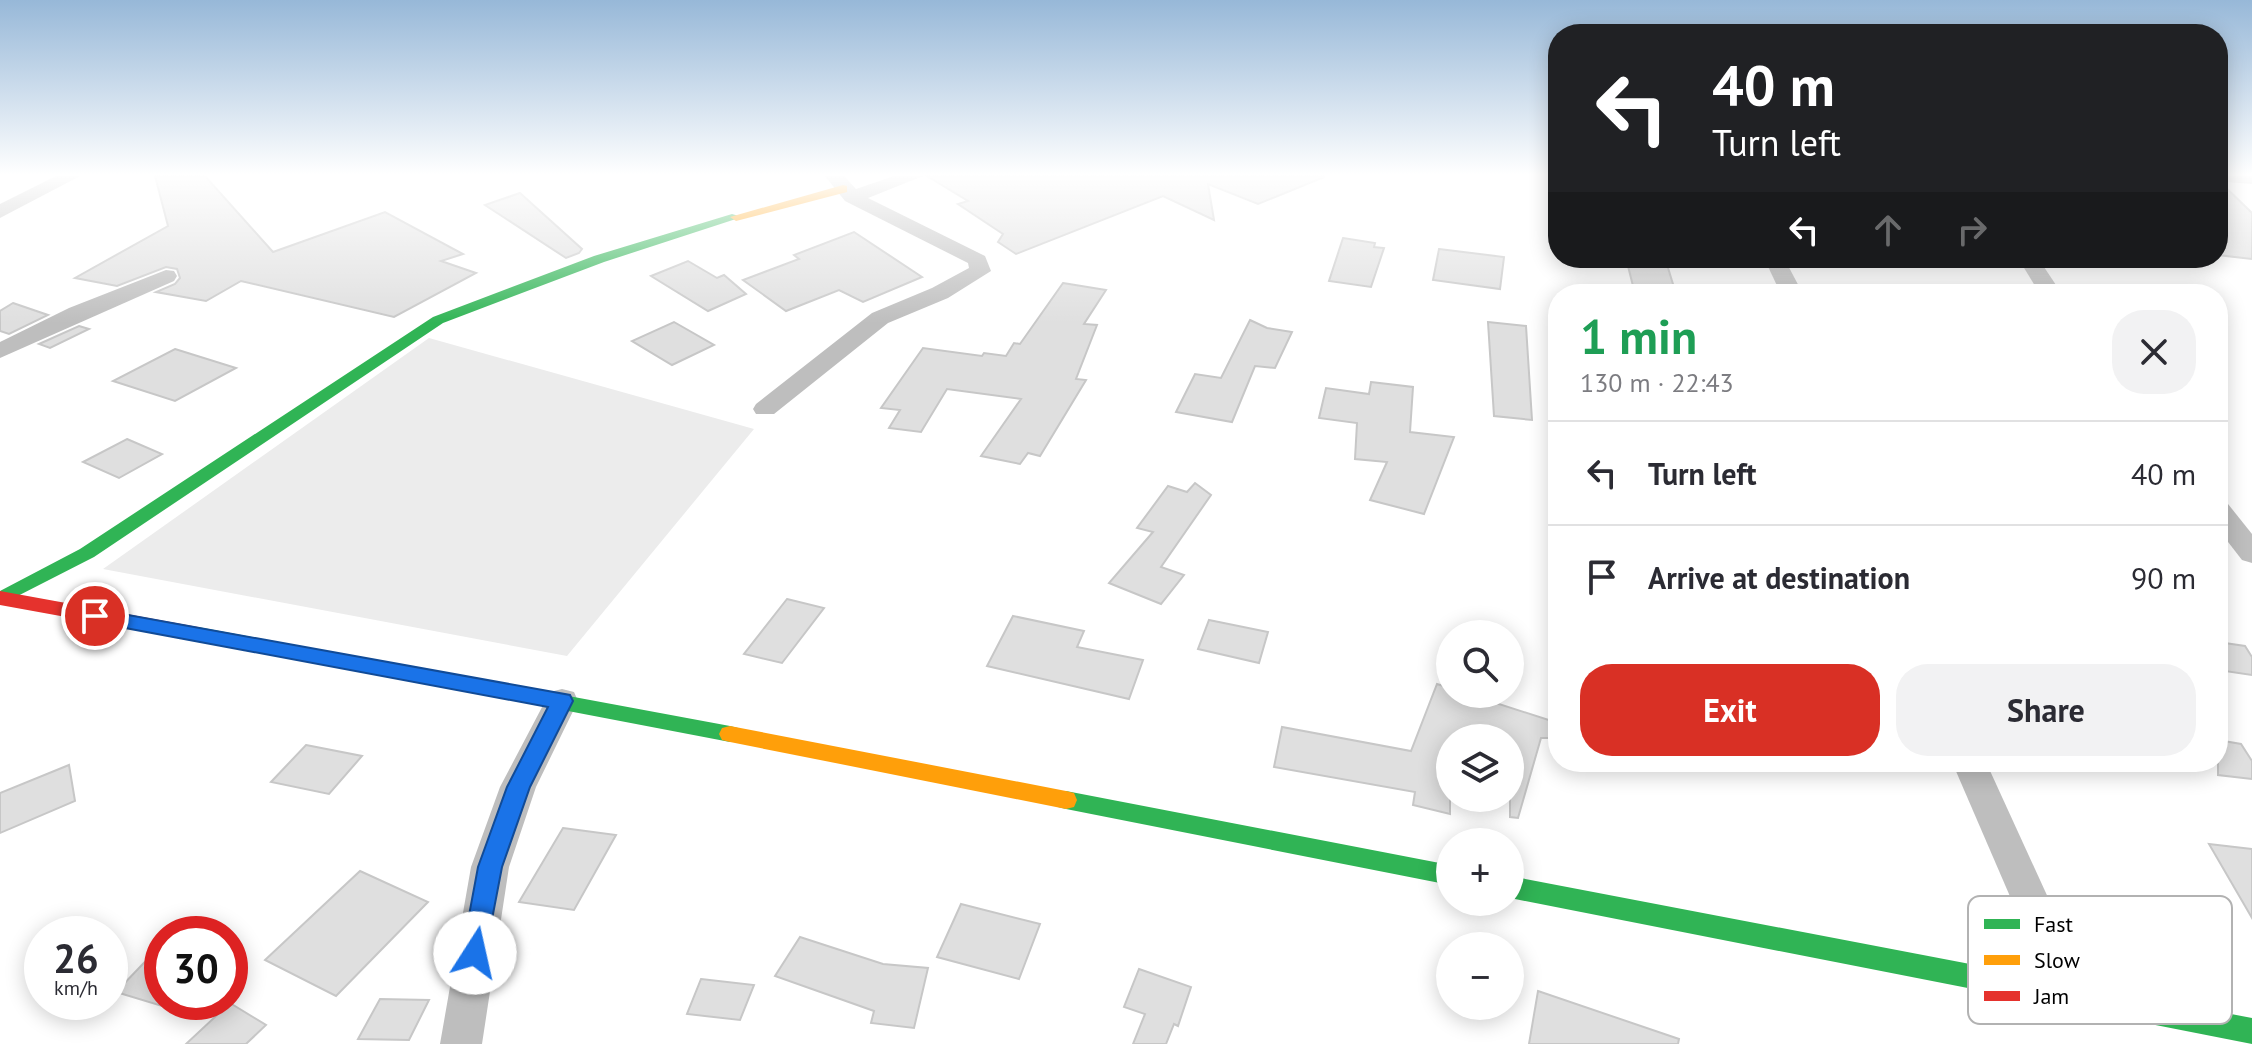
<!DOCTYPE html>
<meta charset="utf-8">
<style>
:root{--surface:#fff;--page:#f2f2f3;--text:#2b2b33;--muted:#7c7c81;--line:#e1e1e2;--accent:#d93025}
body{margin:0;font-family:"PT Sans",sans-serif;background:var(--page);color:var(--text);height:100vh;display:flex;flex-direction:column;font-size:30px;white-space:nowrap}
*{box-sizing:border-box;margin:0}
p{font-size:26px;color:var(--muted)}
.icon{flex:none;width:44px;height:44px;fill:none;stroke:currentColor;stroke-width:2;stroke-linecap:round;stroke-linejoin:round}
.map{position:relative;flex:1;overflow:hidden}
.sheet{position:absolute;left:1548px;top:284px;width:680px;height:488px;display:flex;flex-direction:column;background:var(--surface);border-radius:32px;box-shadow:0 4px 20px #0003}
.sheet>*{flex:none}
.top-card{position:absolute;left:1548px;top:24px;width:680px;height:244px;border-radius:32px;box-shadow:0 4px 20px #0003;background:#202124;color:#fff;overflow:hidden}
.fabs{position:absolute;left:1436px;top:620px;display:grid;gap:16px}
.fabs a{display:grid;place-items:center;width:88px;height:88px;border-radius:50%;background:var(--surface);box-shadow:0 4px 20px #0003;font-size:40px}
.speed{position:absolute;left:24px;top:916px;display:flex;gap:16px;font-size:40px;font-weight:700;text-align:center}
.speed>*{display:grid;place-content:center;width:104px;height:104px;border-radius:50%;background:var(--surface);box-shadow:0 4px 20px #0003;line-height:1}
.speed small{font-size:20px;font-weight:400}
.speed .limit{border:12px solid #d22;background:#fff;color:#111}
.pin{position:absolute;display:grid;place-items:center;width:68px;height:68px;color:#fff;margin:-34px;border:4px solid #fff;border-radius:50%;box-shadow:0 2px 8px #0007}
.me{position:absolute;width:88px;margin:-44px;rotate:10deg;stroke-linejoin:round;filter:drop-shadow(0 0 6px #0008)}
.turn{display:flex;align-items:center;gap:28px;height:168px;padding:0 32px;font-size:36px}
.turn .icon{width:104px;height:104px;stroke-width:2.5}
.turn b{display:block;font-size:56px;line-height:68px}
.lanes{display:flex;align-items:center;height:76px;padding:0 32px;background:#0003;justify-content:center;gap:40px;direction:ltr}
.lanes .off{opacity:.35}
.round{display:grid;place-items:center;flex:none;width:84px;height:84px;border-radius:32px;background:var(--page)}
.overview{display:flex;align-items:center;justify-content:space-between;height:136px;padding:0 32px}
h1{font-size:48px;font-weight:600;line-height:60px;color:#1e9e55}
.cta{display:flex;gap:16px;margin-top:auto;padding:16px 32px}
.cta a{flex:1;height:92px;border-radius:32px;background:var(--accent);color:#fff;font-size:32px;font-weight:600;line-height:92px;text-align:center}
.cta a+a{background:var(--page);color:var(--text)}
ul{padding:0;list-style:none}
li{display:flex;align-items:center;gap:24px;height:104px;padding:0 32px;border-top:2px solid var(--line)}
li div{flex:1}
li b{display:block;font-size:30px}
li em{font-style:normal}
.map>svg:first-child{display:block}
.green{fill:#ececec}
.building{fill:#dfdfdf;stroke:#c7c7c7;stroke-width:2}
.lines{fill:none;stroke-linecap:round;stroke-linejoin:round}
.street{fill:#bebebe;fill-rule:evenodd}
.fast{fill:#30b455;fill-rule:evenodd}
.slow{fill:#ff9f0a;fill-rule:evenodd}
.jam{fill:#e5322d;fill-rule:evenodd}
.route{fill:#1a73e8;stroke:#114b97;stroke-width:2}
.key{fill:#fff;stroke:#b2b2b2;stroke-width:2}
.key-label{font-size:22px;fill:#000}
</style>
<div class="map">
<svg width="2252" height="1044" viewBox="0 0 2252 1044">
<rect width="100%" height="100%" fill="#fff"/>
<!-- green -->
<path class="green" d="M 429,338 L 754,429 L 567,656 L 103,569 Z"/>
<!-- building -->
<g class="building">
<path d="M 155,176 L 205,176 L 273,252 L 385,212 L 463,254 L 441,261 L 476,273 L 394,317 L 241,281 L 206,301 L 156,292 L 175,284 L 180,278 L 177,269 L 166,267 L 117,286 L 75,278 L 168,226 Z"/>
<path d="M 927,176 L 1324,176 L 1324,177 L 1258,204 L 1208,184 L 1214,220 L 1163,196 L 1016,254 L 998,242 L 1003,234 L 958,204 L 968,201 Z"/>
<path d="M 2218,180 L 2252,213 L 2252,259 L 2218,255 Z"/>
<path d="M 520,193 L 582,249 L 579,253 L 566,258 L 485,205 Z"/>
<path d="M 854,232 L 922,277 L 863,302 L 839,290 L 786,311 L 743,280 L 799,259 L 794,255 Z"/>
<path d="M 1343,238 L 1375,243 L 1374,247 L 1384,248 L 1371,287 L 1329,281 Z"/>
<path d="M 1439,249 L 1504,257 L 1500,289 L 1433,280 Z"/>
<path d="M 1626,258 L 1665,258 L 1676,294 L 1635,294 Z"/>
<path d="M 688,261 L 717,278 L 724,275 L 746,294 L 708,311 L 651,276 Z"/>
<path d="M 1063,283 L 1106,290 L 1084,324 L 1097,325 L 1076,379 L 1086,380 L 1040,456 L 1028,453 L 1020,464 L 981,456 L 1021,399 L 947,389 L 921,432 L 889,428 L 900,410 L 881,408 L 923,348 L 982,356 L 984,353 L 1006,356 L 1014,343 L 1020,344 Z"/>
<path d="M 13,303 L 48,315 L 9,334 L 0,331 L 0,311 Z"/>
<path d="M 1250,320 L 1267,328 L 1292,332 L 1275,368 L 1255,366 L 1232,422 L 1176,412 L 1195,374 L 1221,378 Z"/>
<path d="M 674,322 L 714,345 L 672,365 L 632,341 Z"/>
<path d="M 1488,322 L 1526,326 L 1532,420 L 1494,416 Z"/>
<path d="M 79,326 L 89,329 L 50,348 L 39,344 Z"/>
<path d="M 175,349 L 236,368 L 175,401 L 113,381 Z"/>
<path d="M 1371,382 L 1413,387 L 1410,432 L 1454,437 L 1424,514 L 1370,500 L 1387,462 L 1355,459 L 1357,423 L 1319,418 L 1326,388 L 1369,394 Z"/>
<path d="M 127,439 L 162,454 L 119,478 L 83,462 Z"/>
<path d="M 1195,483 L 1211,495 L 1161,567 L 1184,575 L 1161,604 L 1109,583 L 1153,532 L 1137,528 L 1168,486 L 1187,492 Z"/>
<path d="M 787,599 L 824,608 L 782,663 L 744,654 Z"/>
<path d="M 1013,616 L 1084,631 L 1077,647 L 1143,660 L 1129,699 L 987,666 Z"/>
<path d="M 1209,620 L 1268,632 L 1259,663 L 1198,649 Z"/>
<path d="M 2218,642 L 2245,646 L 2252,657 L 2252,675 L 2218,670 Z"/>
<path d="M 1437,684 L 1450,688 L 1450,694 L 1468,694 L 1558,723 L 1558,738 L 1541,738 L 1518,818 L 1510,817 L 1510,738 L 1450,738 L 1450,814 L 1413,805 L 1415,792 L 1274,767 L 1282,727 L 1411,751 Z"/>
<path d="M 2218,740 L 2241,744 L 2252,761 L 2252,779 L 2218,775 Z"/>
<path d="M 306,745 L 362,756 L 329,794 L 271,782 Z"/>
<path d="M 69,765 L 75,801 L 0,833 L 0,793 Z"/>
<path d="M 563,828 L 616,835 L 574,910 L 519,902 Z"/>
<path d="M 2209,844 L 2252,849 L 2252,918 Z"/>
<path d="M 360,871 L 428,902 L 336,996 L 265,960 Z"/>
<path d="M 961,904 L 1040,924 L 1019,979 L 937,957 Z"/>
<path d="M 800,937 L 883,964 L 928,968 L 914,1028 L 871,1023 L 874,1011 L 775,976 Z"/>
<path d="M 162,944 L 162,1006 L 116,992 Z"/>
<path d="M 1139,969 L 1191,987 L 1178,1026 L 1174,1024 L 1166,1044 L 1133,1044 L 1145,1014 L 1124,1007 Z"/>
<path d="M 701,979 L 754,985 L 740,1020 L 687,1014 Z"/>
<path d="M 1538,991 L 1679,1039 L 1678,1044 L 1529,1044 Z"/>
<path d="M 380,999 L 429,1000 L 409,1040 L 358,1039 Z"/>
<path d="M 230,1003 L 266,1025 L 246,1044 L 186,1044 Z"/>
</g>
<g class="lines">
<!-- street -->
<g class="street">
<path d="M 56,176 L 80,176 L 0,218 L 0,204 Z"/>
<path d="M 825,176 L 844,176 L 856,189 L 894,176 L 923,176 L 868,198 L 985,256 L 991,271 L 948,298 L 888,323 L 774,414 L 756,414 L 753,409 L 756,404 L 872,313 L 932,288 L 969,268 L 968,263 L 845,201 Z"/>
<path d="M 2218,176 L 2252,176 L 2252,184 L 2227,182 Z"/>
<path d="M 1764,258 L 1784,258 L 1803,294 L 1781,294 Z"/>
<path d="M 2018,258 L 2038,258 L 2062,294 L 2040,294 Z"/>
<path d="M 166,270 L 174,271 L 177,276 L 174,281 L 0,358 L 0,342 L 69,308 Z"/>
<path d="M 2218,501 L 2228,504 L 2252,534 L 2252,563 L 2242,560 L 2218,529 Z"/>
<path d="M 562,689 L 574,692 L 578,701 L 536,787 L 509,867 L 482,1044 L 440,1044 L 471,867 L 500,787 L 550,692 Z"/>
<path d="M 1952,762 L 1986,762 L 2093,996 L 2087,1010 L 2073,1015 L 2059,1010 Z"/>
</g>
<!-- fast -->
<g class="fast">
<path d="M 732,214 L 742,217 L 604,262 L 443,323 L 94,557 L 0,605 L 0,591 L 80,549 L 433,317 L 594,256 Z"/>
<path d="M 198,627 L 730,726 L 738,728 L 741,734 L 738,740 L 730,742 L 191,639 L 188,634 L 191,629 Z"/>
<path d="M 1066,791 L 1450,865 L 1450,885 L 1066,809 L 1058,807 L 1055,800 L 1058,793 Z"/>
<path d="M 1510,876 L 2252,1018 L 2252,1044 L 1510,898 Z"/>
</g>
<!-- slow -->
<g class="slow">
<path d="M 843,185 L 847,186 L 847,192 L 736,221 L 730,217 Z"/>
<path d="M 730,726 L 1066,791 L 1074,793 L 1077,800 L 1074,807 L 1066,809 L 730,742 L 722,740 L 719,734 L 722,728 Z"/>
</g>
<!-- jam -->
<path class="jam" d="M 0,591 L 198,627 L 205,629 L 208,634 L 205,639 L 198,641 L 0,605 Z"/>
</g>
<!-- sky -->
<linearGradient id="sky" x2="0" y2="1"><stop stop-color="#97b8d8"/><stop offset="0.54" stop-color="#fff"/><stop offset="1" stop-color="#fff" stop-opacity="0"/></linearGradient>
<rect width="2252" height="323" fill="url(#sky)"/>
<!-- route -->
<path class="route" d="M 95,609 L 570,695 L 573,701 L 530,787 L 502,867 L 484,961 L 475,965 L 466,961 L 462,953 L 478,867 L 507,787 L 548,707 L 88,621 L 85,616 L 88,611 Z"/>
<!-- legend -->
<rect x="1968" y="896" width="264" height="128" rx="12" class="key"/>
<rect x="1984" y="919" width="36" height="10" fill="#30b455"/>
<rect x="1984" y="955" width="36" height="10" fill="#ff9f0a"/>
<rect x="1984" y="991" width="36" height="10" fill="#e5322d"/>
<g class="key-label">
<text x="2034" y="932">Fast</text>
<text x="2034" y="968">Slow</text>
<text x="2034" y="1004">Jam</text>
</g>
</svg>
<div class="fabs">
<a><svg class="icon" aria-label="search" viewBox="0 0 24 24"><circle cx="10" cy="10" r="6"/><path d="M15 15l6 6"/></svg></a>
<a><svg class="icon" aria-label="layers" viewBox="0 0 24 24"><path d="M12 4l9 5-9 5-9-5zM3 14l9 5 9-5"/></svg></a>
<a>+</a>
<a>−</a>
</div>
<div class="speed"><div>26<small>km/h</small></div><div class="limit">30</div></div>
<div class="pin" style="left:95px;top:616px;background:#d93025"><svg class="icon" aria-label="arrive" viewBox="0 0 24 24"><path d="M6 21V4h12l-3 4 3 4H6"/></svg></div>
<svg class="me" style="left:475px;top:953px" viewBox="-20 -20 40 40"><circle r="19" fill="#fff"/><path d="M0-13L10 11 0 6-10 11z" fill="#1a73e8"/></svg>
<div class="top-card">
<div class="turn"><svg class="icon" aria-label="left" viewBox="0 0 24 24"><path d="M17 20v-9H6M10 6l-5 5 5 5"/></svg><div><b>40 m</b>Turn left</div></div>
<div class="lanes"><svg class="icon" aria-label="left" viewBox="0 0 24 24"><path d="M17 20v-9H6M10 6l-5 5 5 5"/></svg><svg class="icon off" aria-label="ahead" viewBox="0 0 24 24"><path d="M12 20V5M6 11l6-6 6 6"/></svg><svg class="icon off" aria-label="right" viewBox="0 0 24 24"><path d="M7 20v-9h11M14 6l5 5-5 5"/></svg></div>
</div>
<section class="sheet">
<div class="overview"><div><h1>1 min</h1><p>130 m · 22:43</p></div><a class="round"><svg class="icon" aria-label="close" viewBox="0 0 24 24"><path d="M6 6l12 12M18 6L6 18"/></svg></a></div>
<ul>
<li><svg class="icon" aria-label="left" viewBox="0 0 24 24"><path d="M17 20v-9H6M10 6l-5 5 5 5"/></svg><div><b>Turn left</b></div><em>40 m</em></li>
<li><svg class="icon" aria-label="arrive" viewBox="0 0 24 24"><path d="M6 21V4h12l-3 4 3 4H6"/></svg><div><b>Arrive at destination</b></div><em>90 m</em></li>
</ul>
<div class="cta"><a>Exit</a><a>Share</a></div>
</section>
</div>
